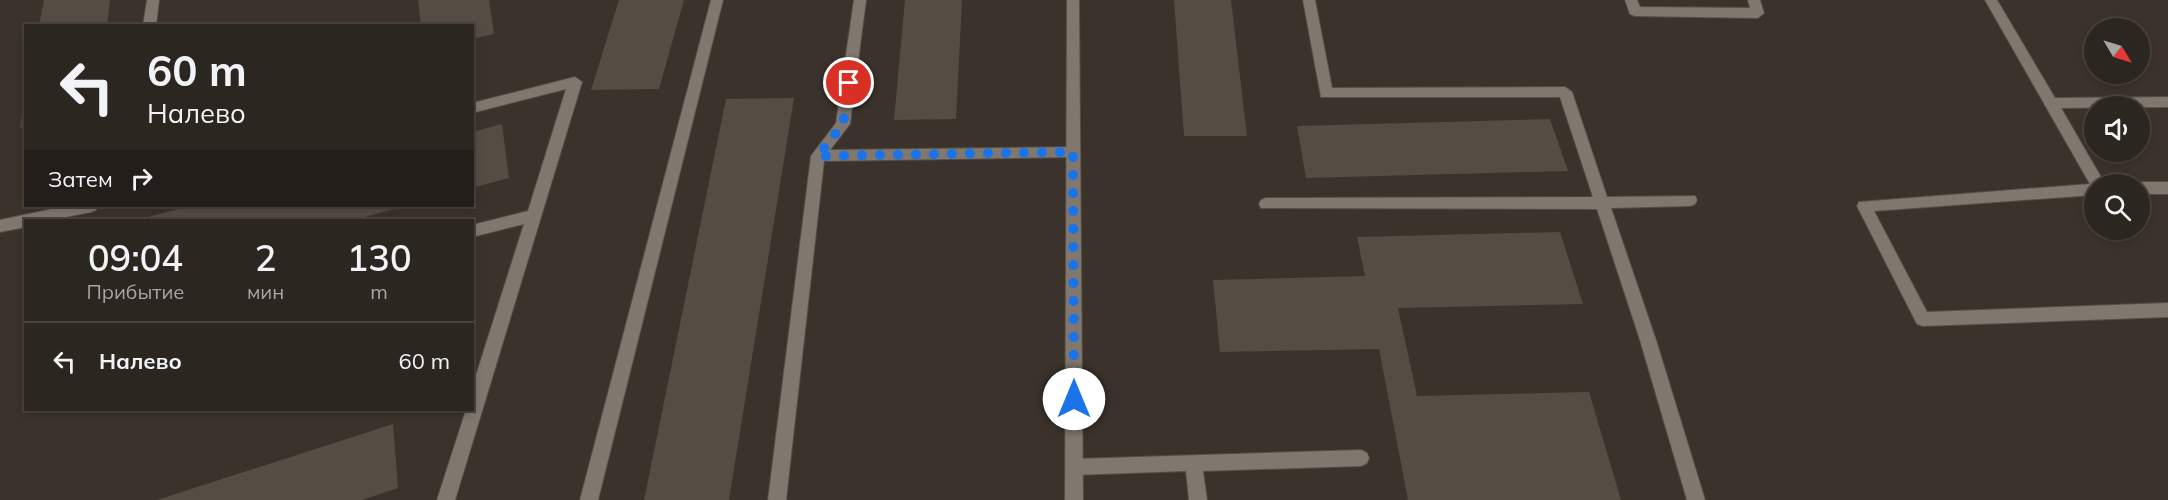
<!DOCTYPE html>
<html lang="ru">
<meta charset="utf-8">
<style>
:root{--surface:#2c2620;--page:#38322d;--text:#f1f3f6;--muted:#a6a5a5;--line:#48433e}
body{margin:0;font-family:Mulish,sans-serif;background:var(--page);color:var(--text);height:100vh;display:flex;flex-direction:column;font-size:22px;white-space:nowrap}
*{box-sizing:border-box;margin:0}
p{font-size:20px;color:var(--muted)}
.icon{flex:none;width:33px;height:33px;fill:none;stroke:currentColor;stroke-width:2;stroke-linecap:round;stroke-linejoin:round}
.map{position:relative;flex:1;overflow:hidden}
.drawer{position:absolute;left:24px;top:219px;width:450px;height:192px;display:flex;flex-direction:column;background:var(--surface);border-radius:0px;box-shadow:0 3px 9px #0003,0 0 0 2px var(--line)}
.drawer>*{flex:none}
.top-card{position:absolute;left:24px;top:24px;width:450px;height:183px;border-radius:0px;box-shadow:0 3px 9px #0003,0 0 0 2px var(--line);background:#2c2620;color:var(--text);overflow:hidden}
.needle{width:39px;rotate:128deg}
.tools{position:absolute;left:2084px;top:18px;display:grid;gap:12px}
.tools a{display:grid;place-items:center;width:66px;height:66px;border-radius:50%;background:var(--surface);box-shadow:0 3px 9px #0003,0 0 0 2px var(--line);font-size:30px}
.pin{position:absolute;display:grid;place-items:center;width:51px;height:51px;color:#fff;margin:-26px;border:3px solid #fff;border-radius:50%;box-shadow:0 2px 6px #0007}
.me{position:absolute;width:66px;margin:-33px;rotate:0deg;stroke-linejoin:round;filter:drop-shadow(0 0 4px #0008)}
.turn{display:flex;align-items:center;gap:21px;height:126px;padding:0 24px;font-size:27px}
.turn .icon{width:78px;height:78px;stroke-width:2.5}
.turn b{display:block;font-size:42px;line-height:51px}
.then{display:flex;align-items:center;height:57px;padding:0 24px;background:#0003;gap:12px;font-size:22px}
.eta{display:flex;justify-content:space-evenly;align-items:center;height:102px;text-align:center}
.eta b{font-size:36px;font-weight:600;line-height:42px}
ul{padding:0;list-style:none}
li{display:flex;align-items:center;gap:18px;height:78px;padding:0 24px;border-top:2px solid var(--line)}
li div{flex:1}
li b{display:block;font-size:22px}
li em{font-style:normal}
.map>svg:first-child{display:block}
.building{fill:#554c44}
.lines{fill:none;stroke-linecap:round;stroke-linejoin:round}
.lane-casing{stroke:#564f48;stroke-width:2}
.secondary-casing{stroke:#564f48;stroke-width:2}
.lane{fill:#80776e;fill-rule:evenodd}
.secondary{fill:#80776e;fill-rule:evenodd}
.route{stroke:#1a73e8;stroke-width:10;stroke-dasharray:0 18}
</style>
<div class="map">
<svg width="2168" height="500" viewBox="0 0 2168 500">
<rect width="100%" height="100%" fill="#3b322b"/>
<!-- building -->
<g class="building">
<path d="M 44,0 L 110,0 L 107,26 L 39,26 Z"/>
<path d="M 418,0 L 489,0 L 494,34 L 472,39 L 472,26 L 421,26 Z"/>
<path d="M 619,0 L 684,0 L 659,89 L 591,90 Z"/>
<path d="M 905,0 L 962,0 L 956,119 L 894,120 Z"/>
<path d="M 1174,0 L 1231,0 L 1247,136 L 1184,136 Z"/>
<path d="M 794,98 L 729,500 L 644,500 L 726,99 Z"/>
<path d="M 24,103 L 26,127 L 20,128 Z"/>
<path d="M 1550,119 L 1568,171 L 1306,178 L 1297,126 Z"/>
<path d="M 502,124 L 509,178 L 472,188 L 472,132 Z"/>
<path d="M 190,206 L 406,206 L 353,220 L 136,220 Z"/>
<path d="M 1560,232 L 1583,304 L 1398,308 L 1417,396 L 1589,392 L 1621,500 L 1408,500 L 1379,349 L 1220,352 L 1213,280 L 1365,276 L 1357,237 Z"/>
<path d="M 393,424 L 398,488 L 362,500 L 157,500 Z"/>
</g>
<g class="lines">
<!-- lane casing -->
<g class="lane-casing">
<g id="lane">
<path d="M 147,0 L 159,0 L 156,26 L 143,26 Z"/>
<path d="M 711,0 L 723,0 L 598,500 L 580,500 Z"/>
<path d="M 854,0 L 866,0 L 850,124 L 830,150 L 1073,147 L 1080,152 L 1073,157 L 824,161 L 786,500 L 768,500 L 811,156 L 836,123 Z"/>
<path d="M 1303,0 L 1315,0 L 1332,88 L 1565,87 L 1572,92 L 1607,197 L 1695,196 L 1697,200 L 1695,204 L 1690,206 L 1611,208 L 1656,340 L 1705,500 L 1687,500 L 1640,340 L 1597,209 L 1261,208 L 1259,204 L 1261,200 L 1266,198 L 1593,197 L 1560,97 L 1321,97 Z"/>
<path d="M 1625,0 L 1637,0 L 1640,7 L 1750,8 L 1748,0 L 1760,0 L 1764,13 L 1758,18 L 1635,16 L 1630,14 Z"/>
<path d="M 1985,0 L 1997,0 L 2055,98 L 2168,97 L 2168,107 L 2061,108 L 2105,184 L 2094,184 L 2094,195 L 1874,211 L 1927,312 L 2168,303 L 2168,317 L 1923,326 L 1917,324 L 1857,206 L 1859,202 L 2090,184 Z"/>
<path d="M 575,77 L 582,82 L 455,500 L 437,500 L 466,410 L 472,410 L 472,388 L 524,224 L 472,237 L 472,225 L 528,211 L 566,89 L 472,113 L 472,103 Z"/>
<path d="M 2139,182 L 2168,182 L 2168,194 L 2139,194 L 2139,184 L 2134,184 Z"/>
<path d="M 66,206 L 98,206 L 96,210 L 91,212 L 51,220 L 26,220 L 26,227 L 0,232 L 0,220 Z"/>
<path d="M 1361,450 L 1367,453 L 1369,458 L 1367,463 L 1361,466 L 1203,471 L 1207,500 L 1189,500 L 1186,471 L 1074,475 L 1068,473 L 1066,467 L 1068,461 L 1074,459 Z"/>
</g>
</g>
<!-- secondary casing -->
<g class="secondary-casing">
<path id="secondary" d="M 1067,0 L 1079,0 L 1083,500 L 1065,500 Z"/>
</g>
<!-- lane -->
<use href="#lane" class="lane"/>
<!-- secondary -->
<use href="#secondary" class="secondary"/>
</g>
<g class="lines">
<!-- route -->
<path class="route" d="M 849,83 L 843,124 L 818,156 L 1073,152 L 1074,399"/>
</g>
</svg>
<div class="tools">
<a><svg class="needle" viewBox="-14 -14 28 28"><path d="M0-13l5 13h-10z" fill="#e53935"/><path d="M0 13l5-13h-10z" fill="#a6a5a5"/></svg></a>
<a><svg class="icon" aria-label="sound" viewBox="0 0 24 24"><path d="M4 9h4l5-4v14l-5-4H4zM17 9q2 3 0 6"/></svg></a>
<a><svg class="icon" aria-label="search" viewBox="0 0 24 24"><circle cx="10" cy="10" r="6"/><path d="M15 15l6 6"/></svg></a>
</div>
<div class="pin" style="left:849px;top:83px;background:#d93025"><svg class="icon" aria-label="arrive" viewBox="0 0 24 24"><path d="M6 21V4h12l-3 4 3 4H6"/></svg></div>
<svg class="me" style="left:1074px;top:399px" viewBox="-20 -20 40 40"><circle r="19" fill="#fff"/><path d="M0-13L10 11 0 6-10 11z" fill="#1a73e8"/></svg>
<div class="top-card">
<div class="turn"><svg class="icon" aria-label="left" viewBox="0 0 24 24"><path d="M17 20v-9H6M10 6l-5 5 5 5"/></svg><div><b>60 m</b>Налево</div></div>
<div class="then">Затем<svg class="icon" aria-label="right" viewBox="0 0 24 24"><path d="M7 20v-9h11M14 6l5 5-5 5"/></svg></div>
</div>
<section class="drawer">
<div class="eta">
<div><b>09:04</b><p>Прибытие</p></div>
<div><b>2</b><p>мин</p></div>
<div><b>130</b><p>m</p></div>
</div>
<ul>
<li><svg class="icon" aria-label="left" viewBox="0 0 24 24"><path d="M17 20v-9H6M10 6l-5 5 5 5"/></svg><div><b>Налево</b></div><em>60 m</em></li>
</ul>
</section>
</div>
